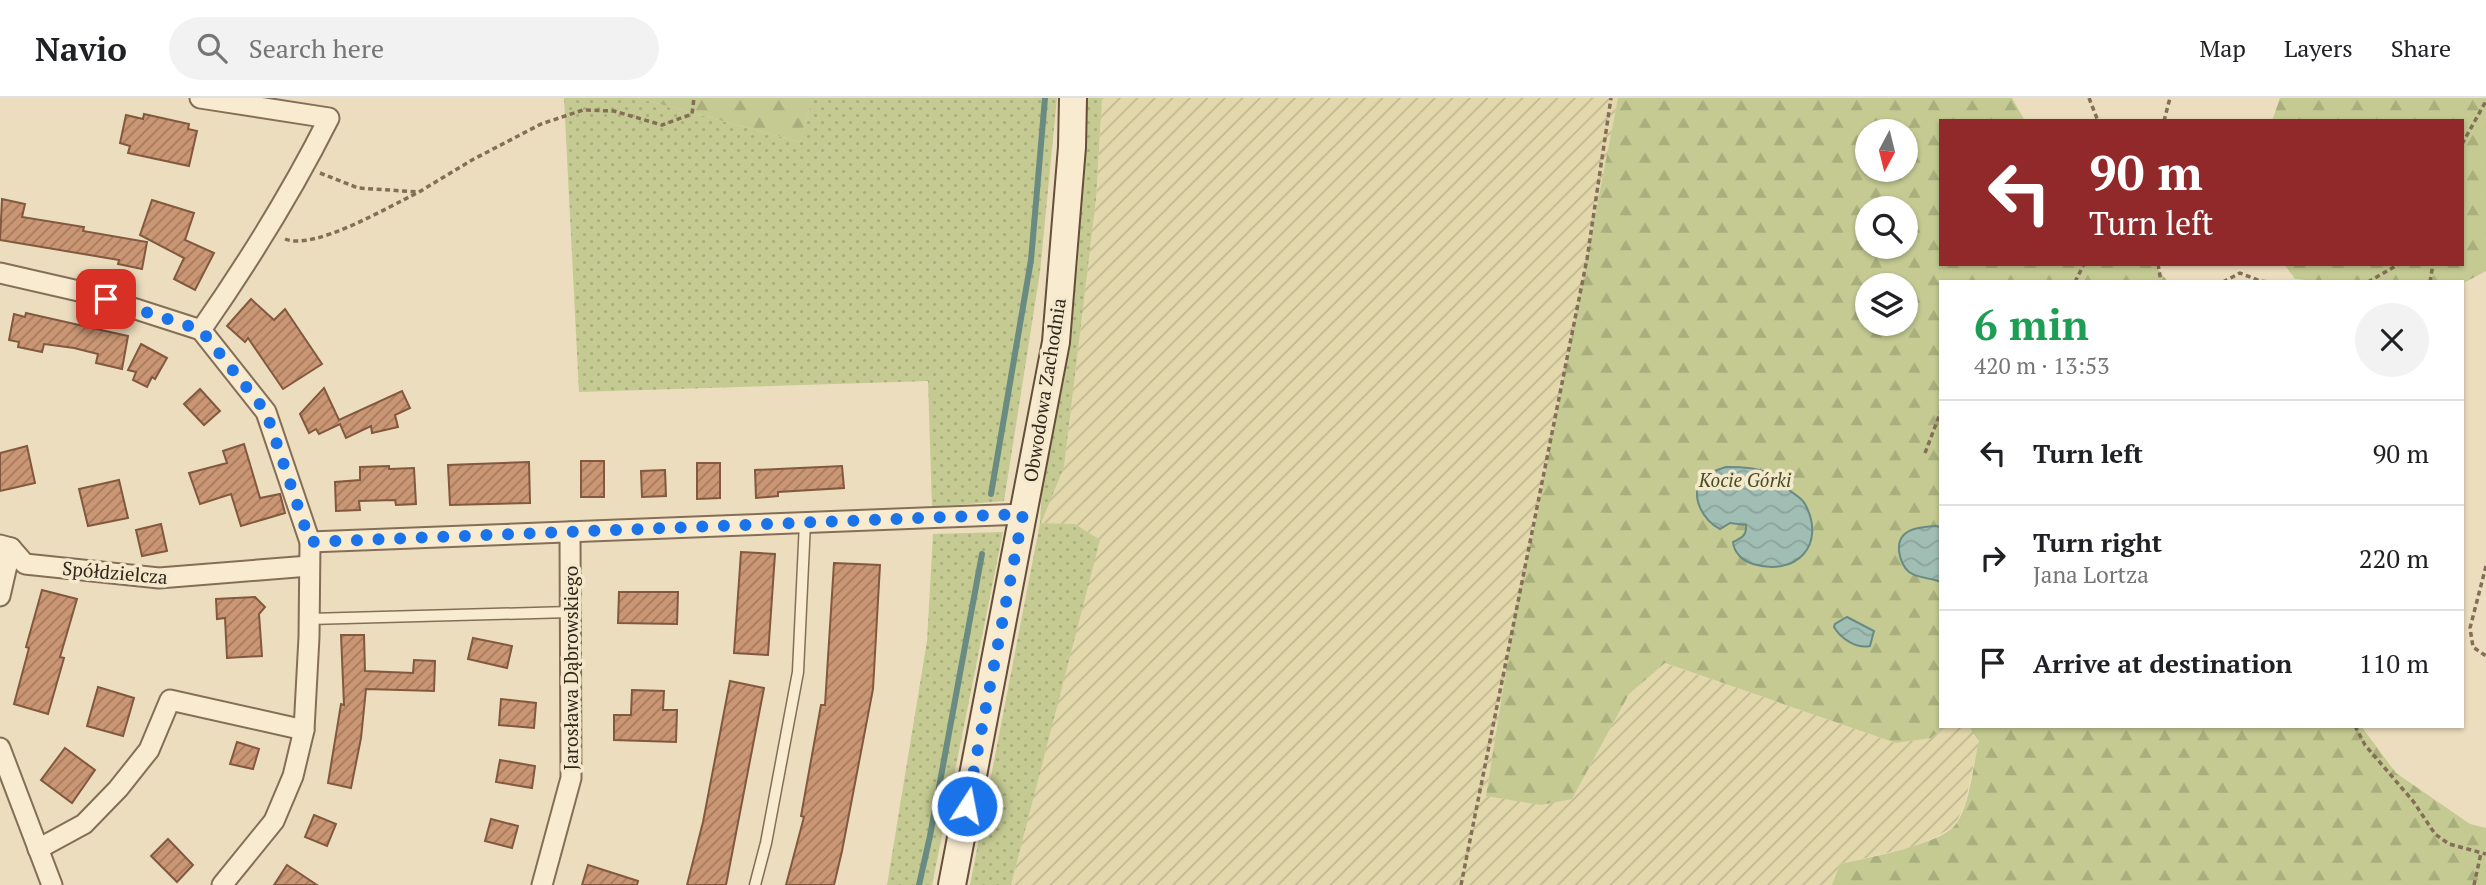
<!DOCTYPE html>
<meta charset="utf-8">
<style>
:root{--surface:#fff;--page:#f2f2f2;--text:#202124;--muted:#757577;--line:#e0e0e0}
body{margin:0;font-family:"PT Serif",serif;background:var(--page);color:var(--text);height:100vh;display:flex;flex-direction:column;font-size:26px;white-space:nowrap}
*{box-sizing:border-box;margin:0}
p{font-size:23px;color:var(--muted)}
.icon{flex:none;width:38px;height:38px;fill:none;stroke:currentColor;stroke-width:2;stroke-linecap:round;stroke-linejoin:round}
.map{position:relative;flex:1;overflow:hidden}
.side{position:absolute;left:1939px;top:182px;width:525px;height:448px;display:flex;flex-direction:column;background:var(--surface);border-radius:0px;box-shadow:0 2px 5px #0004}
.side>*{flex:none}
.top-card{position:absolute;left:1939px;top:21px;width:525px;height:147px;border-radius:0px;box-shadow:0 2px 5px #0004;background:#91292b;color:#fff;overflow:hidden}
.needle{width:46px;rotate:187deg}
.fabs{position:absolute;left:1855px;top:21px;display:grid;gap:14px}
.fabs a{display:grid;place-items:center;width:63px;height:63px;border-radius:50%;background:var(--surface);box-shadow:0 2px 5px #0004;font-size:35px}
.pin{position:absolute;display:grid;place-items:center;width:60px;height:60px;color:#fff;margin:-30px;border-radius:14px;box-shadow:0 4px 10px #0006}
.me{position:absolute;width:77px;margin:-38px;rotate:11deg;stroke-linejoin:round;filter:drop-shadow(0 0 5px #0008)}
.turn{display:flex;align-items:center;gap:24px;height:147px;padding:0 35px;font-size:32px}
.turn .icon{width:91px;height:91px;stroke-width:2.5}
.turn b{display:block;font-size:49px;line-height:60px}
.round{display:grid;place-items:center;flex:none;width:74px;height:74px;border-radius:37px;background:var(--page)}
.overview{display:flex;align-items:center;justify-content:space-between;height:119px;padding:0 35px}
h1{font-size:42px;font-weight:700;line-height:52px;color:#1e9e55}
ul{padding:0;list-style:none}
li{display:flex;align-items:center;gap:21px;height:105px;padding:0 35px;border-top:2px solid var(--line)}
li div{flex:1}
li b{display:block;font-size:26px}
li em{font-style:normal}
header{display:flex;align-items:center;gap:42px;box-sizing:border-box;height:98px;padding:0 35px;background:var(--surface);border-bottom:2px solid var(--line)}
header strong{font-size:33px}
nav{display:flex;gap:38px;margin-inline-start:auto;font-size:24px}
.search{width:490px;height:63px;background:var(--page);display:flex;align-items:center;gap:18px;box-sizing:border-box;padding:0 24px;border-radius:38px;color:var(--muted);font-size:26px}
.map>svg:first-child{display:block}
.farmland{fill:url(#farmland-furrows)}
.grass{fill:url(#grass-dots)}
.forest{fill:url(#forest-firs);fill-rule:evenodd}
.water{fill:url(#water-waves);stroke:#698b82;stroke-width:2}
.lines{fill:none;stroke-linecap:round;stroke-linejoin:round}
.stream{stroke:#698b82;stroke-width:6}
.building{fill:url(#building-hatch);stroke:#82583e;stroke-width:2}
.lane-casing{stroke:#846e57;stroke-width:13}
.street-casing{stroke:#846e57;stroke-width:23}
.secondary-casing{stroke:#654f3b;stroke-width:30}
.path{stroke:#846e57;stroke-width:3.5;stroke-dasharray:5 3.5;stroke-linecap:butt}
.lane{stroke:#f8ebd0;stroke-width:10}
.street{stroke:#f8ebd0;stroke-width:19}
.secondary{stroke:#f8ebd0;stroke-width:26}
.route{stroke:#1a73e8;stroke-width:12;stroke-dasharray:0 21.6}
.labels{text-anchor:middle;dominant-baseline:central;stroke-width:7;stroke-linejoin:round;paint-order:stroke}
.street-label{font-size:19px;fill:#33271c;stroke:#f4e8cd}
.park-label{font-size:19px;font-style:italic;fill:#454f23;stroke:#f4e8cd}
</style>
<header>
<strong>Navio</strong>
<div class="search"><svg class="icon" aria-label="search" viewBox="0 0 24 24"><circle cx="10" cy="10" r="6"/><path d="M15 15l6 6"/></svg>Search here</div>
<nav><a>Map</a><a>Layers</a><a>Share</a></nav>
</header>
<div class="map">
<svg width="2486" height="787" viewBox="0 0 2486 787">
<defs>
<pattern id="farmland-furrows" width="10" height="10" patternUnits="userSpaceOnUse" patternTransform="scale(1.75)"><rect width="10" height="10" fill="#e2d8ab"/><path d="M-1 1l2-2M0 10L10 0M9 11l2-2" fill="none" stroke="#c2b993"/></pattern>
<pattern id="grass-dots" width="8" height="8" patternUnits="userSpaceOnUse" patternTransform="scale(1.75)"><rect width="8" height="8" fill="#c4ca92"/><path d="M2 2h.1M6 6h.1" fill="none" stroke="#a9ae7d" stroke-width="1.8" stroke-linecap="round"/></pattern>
<pattern id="forest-firs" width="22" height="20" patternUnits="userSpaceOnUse" patternTransform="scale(1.75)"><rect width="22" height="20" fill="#c4ca92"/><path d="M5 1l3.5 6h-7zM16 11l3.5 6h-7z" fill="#a9ae7d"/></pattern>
<pattern id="water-waves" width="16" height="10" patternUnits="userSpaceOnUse" patternTransform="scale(1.75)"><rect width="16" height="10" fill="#a1beb5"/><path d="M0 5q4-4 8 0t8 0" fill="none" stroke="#8ba39b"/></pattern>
<pattern id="building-hatch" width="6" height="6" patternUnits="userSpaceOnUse" patternTransform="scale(1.75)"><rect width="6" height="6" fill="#ca9674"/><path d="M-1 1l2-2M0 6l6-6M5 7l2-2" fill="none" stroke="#a57a5e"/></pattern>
</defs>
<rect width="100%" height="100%" fill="#ecddbe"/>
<!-- farmland -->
<path class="farmland" d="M 1102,0 L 1618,0 L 1537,417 L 1516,509 L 1486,698 L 1572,701 L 1629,596 L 1664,565 L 1896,645 L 1931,640 L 1945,628 L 1969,628 L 1979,643 L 1965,705 L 1955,728 L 1920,747 L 1840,766 L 1832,787 L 1011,787 L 1099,442 L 1075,426 L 1040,425 L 1064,369 L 1096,101 Z"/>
<!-- grass -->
<g class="grass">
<path d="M 564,0 L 638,0 L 800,44 L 812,0 L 1057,0 L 1040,174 L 1004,403 L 932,409 L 928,283 L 579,294 Z"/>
<path d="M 1084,0 L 1102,0 L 1096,101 L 1064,369 L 1041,425 L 1075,426 L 1100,442 L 1011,787 L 970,787 L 1040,425 L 1043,372 L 1078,166 Z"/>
<path d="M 1003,434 L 932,787 L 887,787 L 927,543 L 933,436 Z"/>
</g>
<!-- forest -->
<g class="forest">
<path d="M 638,0 L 812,0 L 800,44 Z"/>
<path d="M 1618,0 L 2012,0 L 2025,23 L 1941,23 L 1941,166 L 2154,166 L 2168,184 L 1941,184 L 1941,429 L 1935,428 L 1932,480 L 1941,484 L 1941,628 L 1945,628 L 1931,640 L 1896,645 L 1665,565 L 1629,596 L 1572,701 L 1541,707 L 1486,698 L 1516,509 L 1537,417 ZM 1867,33 L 1906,33 L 1906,72 L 1867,72 ZM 1867,110 L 1906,110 L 1906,149 L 1867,149 ZM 1867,187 L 1906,187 L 1906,226 L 1867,226 ZM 1771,376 L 1786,390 L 1769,469 L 1745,463 L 1733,444 C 1742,440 1747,437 1746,427 L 1734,425 L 1727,427 ZM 1847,519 L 1873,533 L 1870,548 L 1863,549 L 1846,542 Z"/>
<path d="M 2280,0 L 2486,0 L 2486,173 L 2462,186 L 2462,184 L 2326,184 L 2295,181 L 2284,166 L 2462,166 L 2462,23 L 2272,23 Z"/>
<path d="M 1969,628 L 2361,628 L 2396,675 L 2470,726 L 2486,730 L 2486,787 L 1832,787 L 1840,766 C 1866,760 1941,747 1956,726 C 1970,707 1973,667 1979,643 Z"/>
</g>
<!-- water -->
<g class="water">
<path d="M 1726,369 C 1740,369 1761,369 1773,378 C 1779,382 1783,388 1789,392 C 1794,396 1802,400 1805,406 C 1827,447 1796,479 1753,466 C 1743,463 1734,455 1733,444 C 1742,440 1747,437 1746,427 L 1730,425 L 1720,431 C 1704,423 1690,400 1701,383 C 1707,374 1717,372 1726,369 Z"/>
<path d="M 1935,428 L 1941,429 L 1941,484 C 1930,479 1919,481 1909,474 C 1903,469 1900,460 1899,453 C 1897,431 1918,429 1935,428 Z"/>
<path d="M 1847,519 L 1874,533 L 1870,548 C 1857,551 1841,541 1834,529 L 1835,526 Z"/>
</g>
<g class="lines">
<!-- stream -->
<g class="stream">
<path d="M 991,396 L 1031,162 L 1045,0"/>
<path d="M 919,787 L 930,738 L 982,456"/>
</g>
</g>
<!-- building -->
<g class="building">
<path d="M 144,16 L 189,26 L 188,31 L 197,33 L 189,68 L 128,55 L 130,48 L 120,45 L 126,17 L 143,21 Z"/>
<path d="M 2,101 L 25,106 L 22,119 L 84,129 L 83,133 L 147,144 L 142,171 L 118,166 L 119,162 L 0,142 Z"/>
<path d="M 152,102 L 194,115 L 185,142 L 214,155 L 195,192 L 174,181 L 184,160 L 140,137 Z"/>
<path d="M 251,201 L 274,222 L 285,211 L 322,266 L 283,291 L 248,240 L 245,244 L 227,228 Z"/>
<path d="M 26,215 L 128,238 L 122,271 L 96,265 L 98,256 L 74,250 L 44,246 L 42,254 L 18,249 L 19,244 L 9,242 L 14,216 L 25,219 Z"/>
<path d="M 141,246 L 167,260 L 155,281 L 152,279 L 147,289 L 133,282 L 136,274 L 128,272 Z"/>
<path d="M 324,290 L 339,322 L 402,293 L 410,310 L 395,317 L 398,329 L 372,335 L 371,328 L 346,340 L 340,326 L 319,336 L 316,331 L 309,335 L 300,316 Z"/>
<path d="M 200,291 L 220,313 L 204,327 L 184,306 Z"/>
<path d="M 244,346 L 260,400 L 280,396 L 285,415 L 241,428 L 231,396 L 200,406 L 189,375 L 227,365 L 223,353 Z"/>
<path d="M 27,348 L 35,385 L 0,393 L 0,355 Z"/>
<rect x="581" y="363" width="23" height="36"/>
<path d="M 529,364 L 530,405 L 450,407 L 448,367 Z"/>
<path d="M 697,365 L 720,365 L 720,400 L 697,401 Z"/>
<path d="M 389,368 L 389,371 L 414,370 L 416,406 L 396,407 L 395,402 L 359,403 L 360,412 L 336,413 L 335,384 L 360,382 L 360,369 Z"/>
<path d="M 842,368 L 844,390 L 778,394 L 778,398 L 756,400 L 755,372 Z"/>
<path d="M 665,372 L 666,398 L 642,399 L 641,373 Z"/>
<path d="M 119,382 L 128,420 L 88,428 L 79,391 Z"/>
<path d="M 161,426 L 167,453 L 142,458 L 136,432 Z"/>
<path d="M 741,454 L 775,456 L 768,557 L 734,555 Z"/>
<path d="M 834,465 L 880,467 L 873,591 L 842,753 L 834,787 L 786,787 L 804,719 L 801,718 L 821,607 L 825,607 Z"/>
<path d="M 42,492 L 77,501 L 60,559 L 64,560 L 48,616 L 14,606 L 29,550 L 26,549 Z"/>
<path d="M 619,494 L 678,494 L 677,526 L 618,525 Z"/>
<path d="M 255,499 L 265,509 L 259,516 L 262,558 L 227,560 L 225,520 L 217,521 L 216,501 Z"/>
<path d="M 341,537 L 364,537 L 365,573 L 413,575 L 414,562 L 435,563 L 434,593 L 366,591 L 361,640 L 351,690 L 328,685 L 341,606 L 344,607 Z"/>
<path d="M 473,540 L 512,548 L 507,570 L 468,561 Z"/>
<path d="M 730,583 L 764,590 L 726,787 L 687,787 L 703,724 Z"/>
<path d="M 98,589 L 134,600 L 123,638 L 87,628 Z"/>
<path d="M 632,592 L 664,593 L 663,612 L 677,612 L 676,644 L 614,642 L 614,617 L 631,617 Z"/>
<path d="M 501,601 L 536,605 L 534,630 L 499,627 Z"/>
<path d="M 237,644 L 259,651 L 253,671 L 230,666 Z"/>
<path d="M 65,650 L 95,672 L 72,705 L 41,682 Z"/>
<path d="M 500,662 L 535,668 L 532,690 L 496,684 Z"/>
<path d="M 314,717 L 336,726 L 327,748 L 305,739 Z"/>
<path d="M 491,721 L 518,728 L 512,750 L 485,743 Z"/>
<path d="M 168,741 L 193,767 L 177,784 L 151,758 Z"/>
<path d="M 287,767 L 317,787 L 274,787 Z"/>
<path d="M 588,767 L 638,783 L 637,787 L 582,787 Z"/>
</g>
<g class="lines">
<!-- lane casing -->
<g class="lane-casing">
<g id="lane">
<path d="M 309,521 L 570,514"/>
<path d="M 755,787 L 766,745 L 798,574 L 805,424"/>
</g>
</g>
<!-- street casing -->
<g class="street-casing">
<g id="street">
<path d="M 200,0 L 329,20 C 292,94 249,163 201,232"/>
<path d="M 0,175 L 83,194 L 201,232 L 266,314 L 310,444 L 309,539 L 304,632 L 293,678 L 274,723 L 222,787"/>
<path d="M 310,444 L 1023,416"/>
<path d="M 0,447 L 11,450 L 25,466 L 159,480 L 309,468"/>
<path d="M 0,498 L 11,450"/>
<path d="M 0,650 L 52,787"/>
<path d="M 38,751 L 84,726 L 118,691 L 149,652 L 170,602 L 304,632"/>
<path d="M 542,787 L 571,680 L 570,434"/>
</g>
</g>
<!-- secondary casing -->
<g class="secondary-casing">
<path id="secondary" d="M 952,787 L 1056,244 L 1072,49 L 1073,0"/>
</g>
<!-- path -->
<g class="path">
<path d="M 2089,0 L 2098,23"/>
<path d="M 2164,23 L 2170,0"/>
<path d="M 2462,46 L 2486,3"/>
<path d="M 320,75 L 358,90 L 419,94 L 472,62 L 541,26 L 583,12 L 614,13 L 662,27 L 692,16 L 694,0"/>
<path d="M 285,141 C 314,153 388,109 417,95"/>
<path d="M 2158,166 L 2161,184"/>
<path d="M 2075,184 L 2084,166"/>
<path d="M 2223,184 L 2240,175 L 2260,183 L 2268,184"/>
<path d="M 2368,184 L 2399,166"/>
<path d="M 2430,184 L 2433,166"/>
<path d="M 1925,355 L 1941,313"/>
<path d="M 2486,468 L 2470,530 L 2473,549 L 2486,558"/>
<path d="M 2355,628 L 2365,647 L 2413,703 L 2435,736 L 2449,746 L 2486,756"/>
<path d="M 1461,787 L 1587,161 L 1611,0"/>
<path d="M 2474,787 L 2481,755"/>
</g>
<!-- lane -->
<use href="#lane" class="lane"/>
<!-- street -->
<use href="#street" class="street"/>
<!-- secondary -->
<use href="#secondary" class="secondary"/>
</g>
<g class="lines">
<!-- route -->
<path class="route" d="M 106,201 L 201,232 L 266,314 L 310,444 L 1023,416 L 967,708"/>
</g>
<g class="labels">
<!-- street labels -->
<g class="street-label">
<text transform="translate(1044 292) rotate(-81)">Obwodowa Zachodnia</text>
<text transform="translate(115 474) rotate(5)">Spółdzielcza</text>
<text transform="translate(570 570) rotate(-90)">Jarosława Dąbrowskiego</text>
</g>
<!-- park labels -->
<g class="park-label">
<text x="1745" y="381">Kocie Górki</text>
</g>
</g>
</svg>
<div class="fabs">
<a><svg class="needle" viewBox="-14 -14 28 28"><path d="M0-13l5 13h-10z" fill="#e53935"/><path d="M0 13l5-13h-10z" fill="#757577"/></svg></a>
<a><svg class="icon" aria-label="search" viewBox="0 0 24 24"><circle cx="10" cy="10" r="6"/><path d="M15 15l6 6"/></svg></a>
<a><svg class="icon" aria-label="layers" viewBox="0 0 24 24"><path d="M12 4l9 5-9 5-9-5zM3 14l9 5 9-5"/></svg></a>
</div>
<div class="pin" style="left:106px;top:201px;background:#d93025"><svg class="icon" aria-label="arrive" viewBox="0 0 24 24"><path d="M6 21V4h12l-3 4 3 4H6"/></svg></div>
<svg class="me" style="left:967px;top:708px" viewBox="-20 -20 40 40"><circle r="17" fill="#1a73e8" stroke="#fff" stroke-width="3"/><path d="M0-11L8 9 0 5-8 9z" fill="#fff"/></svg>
<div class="top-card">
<div class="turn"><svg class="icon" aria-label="left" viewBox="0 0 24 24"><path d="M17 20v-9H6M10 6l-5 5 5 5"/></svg><div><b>90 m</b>Turn left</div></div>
</div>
<section class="side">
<div class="overview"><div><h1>6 min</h1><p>420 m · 13:53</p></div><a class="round"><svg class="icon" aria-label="close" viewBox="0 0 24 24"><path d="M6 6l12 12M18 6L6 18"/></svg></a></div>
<ul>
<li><svg class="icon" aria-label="left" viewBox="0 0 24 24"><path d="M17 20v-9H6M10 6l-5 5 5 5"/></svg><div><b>Turn left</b></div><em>90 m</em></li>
<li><svg class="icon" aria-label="right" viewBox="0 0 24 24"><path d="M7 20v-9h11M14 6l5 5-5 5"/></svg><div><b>Turn right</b><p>Jana Lortza</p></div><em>220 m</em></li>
<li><svg class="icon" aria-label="arrive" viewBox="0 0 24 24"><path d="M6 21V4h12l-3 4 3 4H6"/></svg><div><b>Arrive at destination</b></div><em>110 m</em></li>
</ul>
</section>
</div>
